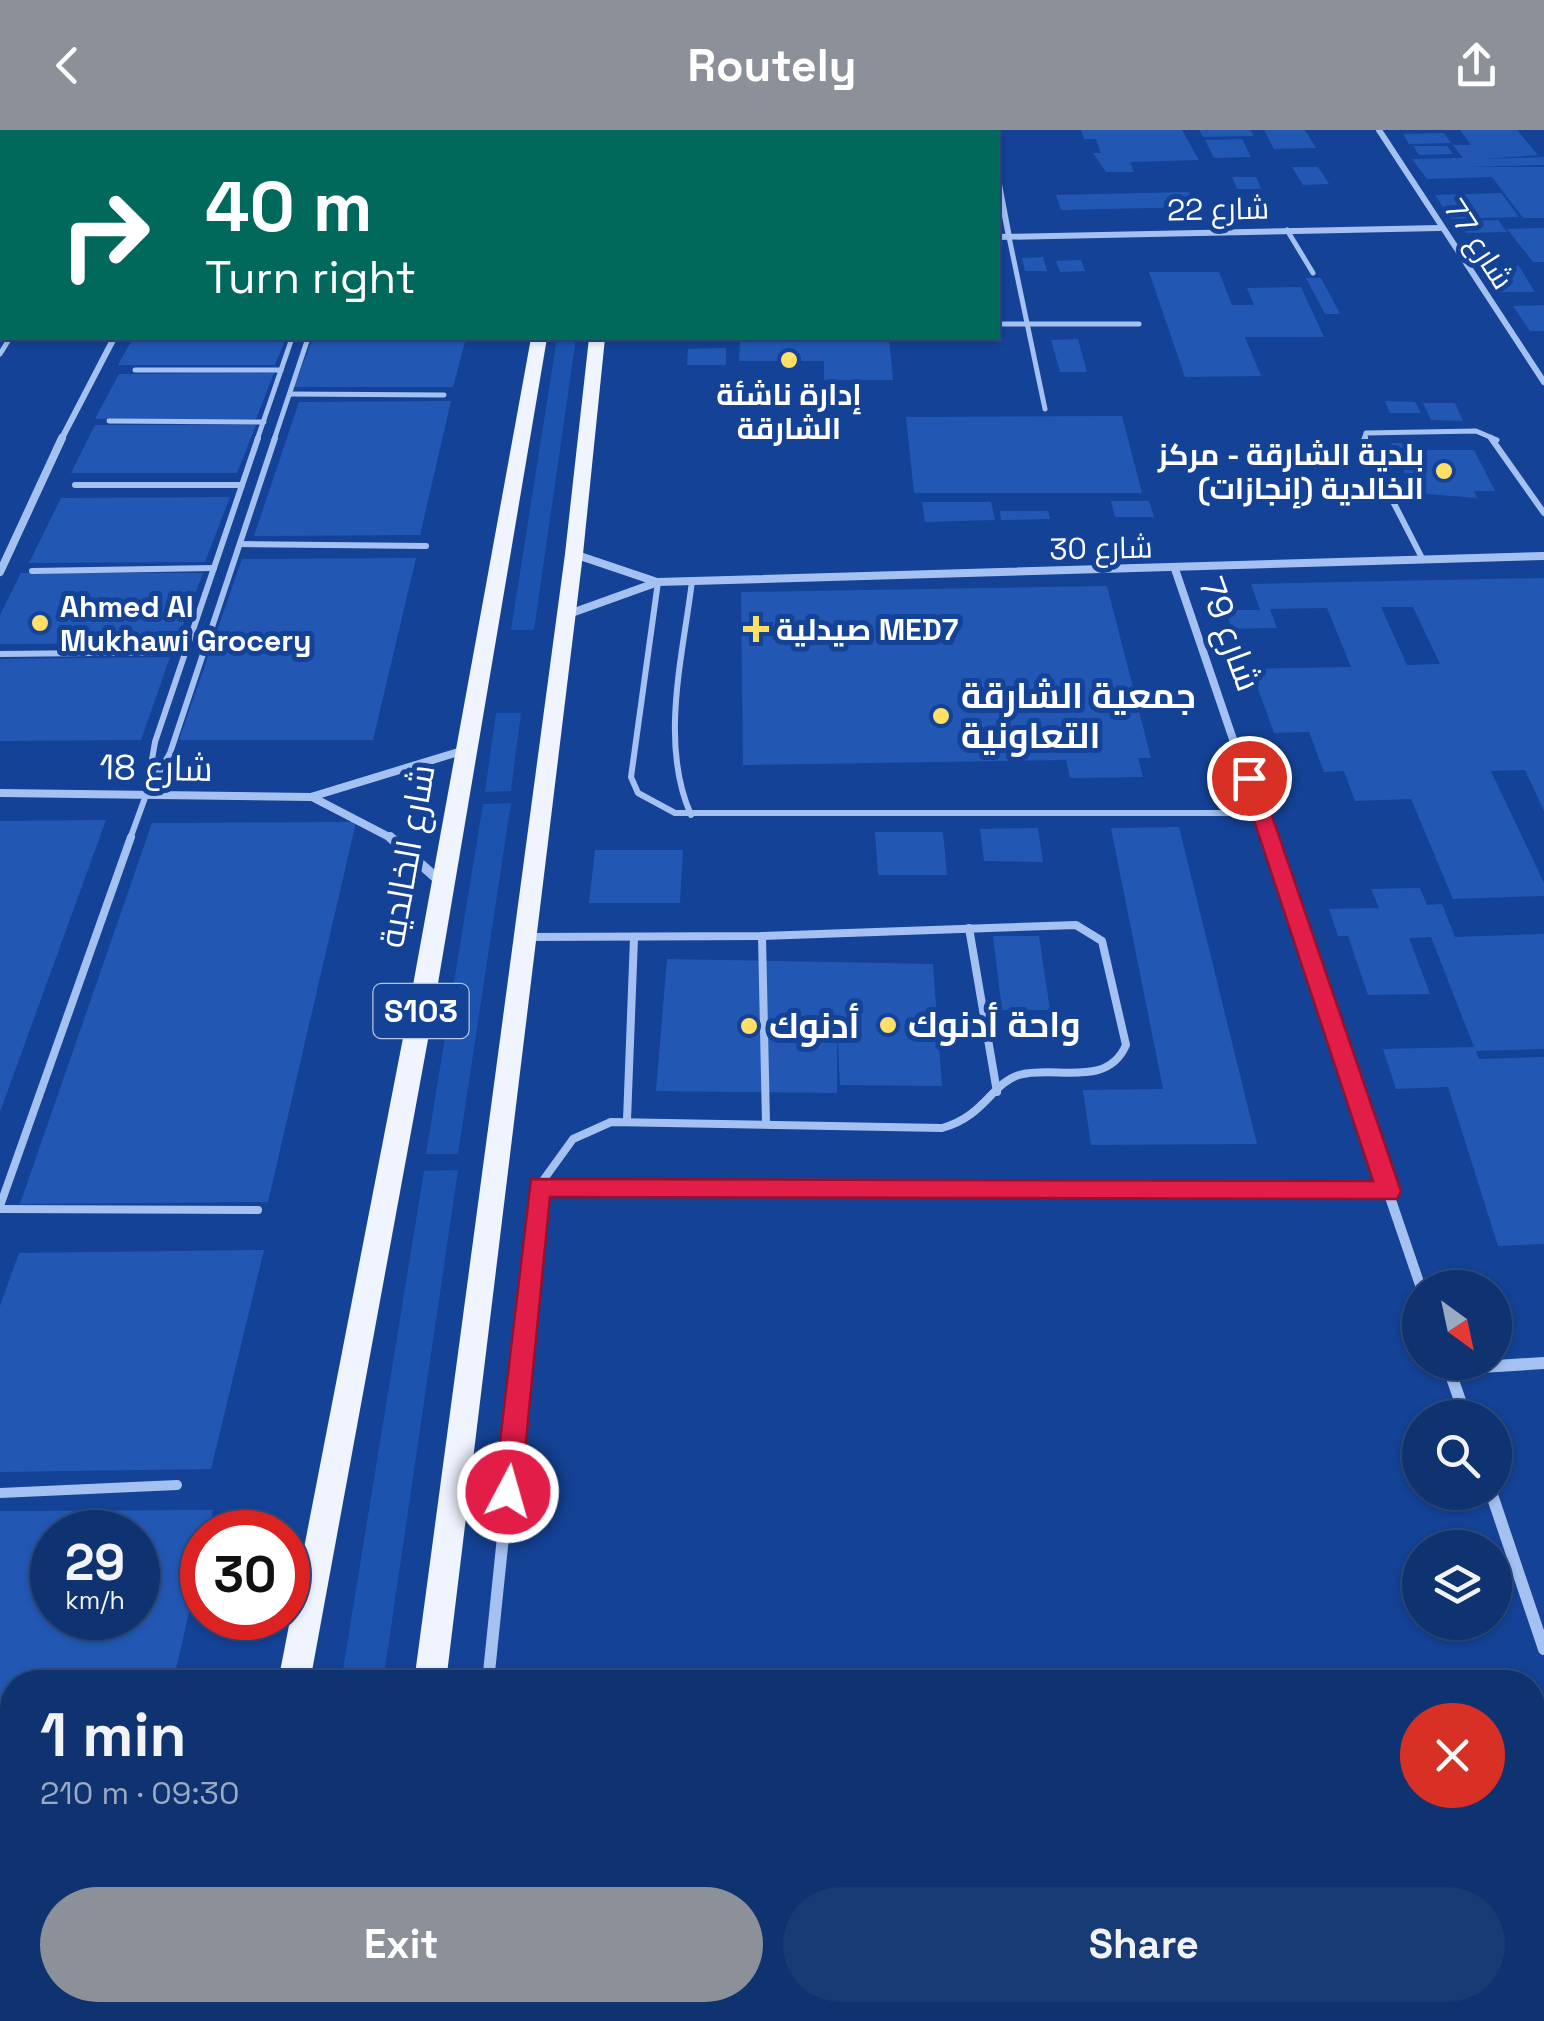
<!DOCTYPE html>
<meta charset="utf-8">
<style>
:root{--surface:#0f3270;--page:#183a75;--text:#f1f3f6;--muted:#9baac3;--line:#2f4d83;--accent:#8c9099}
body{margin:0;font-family:"Space Grotesk",Cairo,sans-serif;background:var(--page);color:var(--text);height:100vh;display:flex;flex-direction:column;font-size:38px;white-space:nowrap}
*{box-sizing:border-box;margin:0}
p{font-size:32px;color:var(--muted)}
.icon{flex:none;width:55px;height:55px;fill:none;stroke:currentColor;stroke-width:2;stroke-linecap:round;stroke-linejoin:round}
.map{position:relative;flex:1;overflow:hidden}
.sheet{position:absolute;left:0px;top:1540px;width:1545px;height:352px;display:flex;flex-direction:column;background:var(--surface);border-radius:40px 40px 0 0;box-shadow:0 2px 8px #0004,0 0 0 2px var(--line)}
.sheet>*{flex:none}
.top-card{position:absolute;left:0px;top:0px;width:1000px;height:210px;box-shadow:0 2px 8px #0004,0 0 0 2px var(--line);background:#00695c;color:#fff;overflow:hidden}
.needle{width:65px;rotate:147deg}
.buttons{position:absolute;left:1402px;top:1140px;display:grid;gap:20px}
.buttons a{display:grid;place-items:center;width:110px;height:110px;border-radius:50%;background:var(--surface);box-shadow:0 2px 8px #0004,0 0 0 2px var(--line);font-size:50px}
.speed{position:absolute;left:30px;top:1380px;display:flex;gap:20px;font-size:50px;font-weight:700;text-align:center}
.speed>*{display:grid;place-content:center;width:130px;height:130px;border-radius:50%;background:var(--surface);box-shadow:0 2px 8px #0004,0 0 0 2px var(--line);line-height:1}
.speed small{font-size:25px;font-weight:400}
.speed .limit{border:15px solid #d22;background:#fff;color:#111}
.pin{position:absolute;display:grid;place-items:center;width:85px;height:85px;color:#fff;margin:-42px;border:5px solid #fff;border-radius:50%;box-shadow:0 2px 10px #0007}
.me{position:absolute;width:110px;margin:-55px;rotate:6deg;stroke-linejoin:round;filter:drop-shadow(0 0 8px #0008)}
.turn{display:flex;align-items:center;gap:35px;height:210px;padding:0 40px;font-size:45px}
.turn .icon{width:130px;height:130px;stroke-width:2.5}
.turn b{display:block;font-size:70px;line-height:85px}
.round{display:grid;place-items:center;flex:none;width:105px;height:105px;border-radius:52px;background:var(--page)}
.head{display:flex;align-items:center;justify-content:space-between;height:170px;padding:0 40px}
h1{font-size:60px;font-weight:700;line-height:75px}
.cta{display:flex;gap:20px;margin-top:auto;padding:20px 40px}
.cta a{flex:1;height:115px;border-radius:60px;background:var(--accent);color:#fff;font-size:40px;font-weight:700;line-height:115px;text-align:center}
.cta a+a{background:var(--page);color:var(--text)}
header{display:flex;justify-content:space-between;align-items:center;height:130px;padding:0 40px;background:var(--accent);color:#fff;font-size:45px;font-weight:700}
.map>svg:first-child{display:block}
.green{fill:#1c53af}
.building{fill:#2258b4;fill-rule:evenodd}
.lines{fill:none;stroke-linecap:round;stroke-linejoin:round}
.service-far3{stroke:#a4c1f2;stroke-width:5}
.service-far2{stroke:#a4c1f2;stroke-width:6}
.service-far1{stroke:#a4c1f2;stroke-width:8}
.service{stroke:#a4c1f2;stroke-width:10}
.minor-far3{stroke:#a4c1f2;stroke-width:6}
.minor-far2{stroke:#a4c1f2;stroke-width:8}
.minor-far1{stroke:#a4c1f2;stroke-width:10}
.minor{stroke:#a4c1f2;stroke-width:12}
.primary{fill:#eff4ff;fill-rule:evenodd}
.route{fill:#e11d48;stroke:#92132f;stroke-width:2.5}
.poi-dot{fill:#ffdf65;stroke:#144296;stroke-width:4}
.labels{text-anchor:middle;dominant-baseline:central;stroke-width:10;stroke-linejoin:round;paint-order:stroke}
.far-street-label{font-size:30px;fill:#fff;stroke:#144296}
.far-poi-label{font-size:30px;font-weight:bold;fill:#fff;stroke:#144296;text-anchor:start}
.shield{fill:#144296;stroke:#b8c6e0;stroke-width:2.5}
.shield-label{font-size:32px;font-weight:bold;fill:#fff}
.street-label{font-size:35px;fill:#fff;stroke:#144296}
.poi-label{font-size:35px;font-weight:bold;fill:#fff;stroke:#144296;text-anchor:start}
</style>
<header><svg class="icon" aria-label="back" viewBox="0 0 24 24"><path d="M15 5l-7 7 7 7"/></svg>Routely<svg class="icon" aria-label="share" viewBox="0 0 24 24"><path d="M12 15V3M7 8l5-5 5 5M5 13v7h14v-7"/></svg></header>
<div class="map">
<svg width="1544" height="1891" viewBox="0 0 1544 1891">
<rect width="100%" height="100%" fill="#144296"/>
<!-- green -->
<g class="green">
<path d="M 557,208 L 576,208 L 534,500 L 511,500 Z"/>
<path d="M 496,583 L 521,583 L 511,661 L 485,662 Z"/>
<path d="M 511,673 L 458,1024 L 426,1024 L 483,674 Z"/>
<path d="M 458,1040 L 383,1552 L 341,1552 L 424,1041 Z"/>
</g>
<!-- building -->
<g class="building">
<path d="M 1081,0 L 1182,0 L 1199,30 L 1130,32 L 1134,42 L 1106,42 L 1093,23 L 1101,23 L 1096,9 L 1084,9 Z"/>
<path d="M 1199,0 L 1250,0 L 1254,6 L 1203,7 Z"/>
<path d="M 1264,0 L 1305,0 L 1316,18 L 1274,19 Z"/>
<path d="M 1460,0 L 1517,0 L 1538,25 L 1485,29 L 1544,27 L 1544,35 L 1466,37 L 1544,37 L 1544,88 L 1523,88 L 1492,47 L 1427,49 L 1412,29 L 1463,28 L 1453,15 L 1471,15 Z"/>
<path d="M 1444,3 L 1451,13 L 1409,14 L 1403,4 Z"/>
<path d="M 1242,9 L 1251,27 L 1214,28 L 1205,10 Z"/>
<path d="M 1413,16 L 1447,16 L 1453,24 L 1419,25 Z"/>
<path d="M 1292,37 L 1318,37 L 1329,54 L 1303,55 Z"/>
<path d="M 1232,47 L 1256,47 L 1261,59 L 1237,59 Z"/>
<path d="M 1189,62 L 1196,77 L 1061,80 L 1056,65 Z"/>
<path d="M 1501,63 L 1519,87 L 1451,89 L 1435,65 Z"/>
<path d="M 1498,90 L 1507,102 L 1466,103 L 1458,91 Z"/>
<path d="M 1544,98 L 1544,132 L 1533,132 L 1507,99 Z"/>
<path d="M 1043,127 L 1047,141 L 1025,141 L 1022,128 Z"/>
<path d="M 1081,130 L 1085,141 L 1060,142 L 1056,131 Z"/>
<path d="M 1480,136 L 1519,136 L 1535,162 L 1495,162 Z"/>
<path d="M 1149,142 L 1219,142 L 1232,175 L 1254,175 L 1247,158 L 1301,157 L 1324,207 L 1245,207 L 1261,246 L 1185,247 Z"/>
<path d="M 1306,148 L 1321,148 L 1340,184 L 1325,184 Z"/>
<path d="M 1544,175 L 1544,201 L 1530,201 L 1513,176 Z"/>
<path d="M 133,208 L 286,208 L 275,235 L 118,235 Z"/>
<path d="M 313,208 L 466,208 L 453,257 L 294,257 Z"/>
<path d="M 730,208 L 889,208 L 893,250 L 824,250 L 824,231 L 739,231 L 740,211 L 730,211 Z"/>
<path d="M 1078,209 L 1087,242 L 1060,242 L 1051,210 Z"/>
<path d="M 726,218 L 726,235 L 687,235 L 688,219 Z"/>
<path d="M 274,243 L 256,289 L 95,289 L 119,244 Z"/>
<path d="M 451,271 L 420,405 L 254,406 L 299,272 Z"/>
<path d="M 1385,271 L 1415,272 L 1421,283 L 1390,283 Z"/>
<path d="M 1423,273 L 1455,273 L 1463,291 L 1431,290 Z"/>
<path d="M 1122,286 L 1142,363 L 914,363 L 906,287 Z"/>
<path d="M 95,295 L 256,295 L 237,343 L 71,343 Z"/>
<path d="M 1391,313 L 1411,313 L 1414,320 L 1474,320 L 1495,361 L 1474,361 L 1477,368 L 1414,363 Z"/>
<path d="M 230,367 L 205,432 L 29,433 L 61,368 Z"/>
<path d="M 1111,371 L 1149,371 L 1154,387 L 1115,387 Z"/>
<path d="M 922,372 L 991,372 L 995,390 L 925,392 Z"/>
<path d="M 1000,381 L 1048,381 L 1050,389 L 1001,390 Z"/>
<path d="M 416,428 L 373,610 L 179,610 L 242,429 Z"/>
<path d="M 21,443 L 203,443 L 176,513 L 0,514 L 0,485 Z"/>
<path d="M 1544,448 L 1544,681 L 1525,640 L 1491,641 L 1544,753 L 1544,766 L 1453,769 L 1411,669 L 1355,671 L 1344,641 L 1324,642 L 1309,602 L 1274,603 L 1251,539 L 1351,537 L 1327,478 L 1270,479 L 1277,498 L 1232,499 L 1225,480 L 1260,480 L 1251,454 ZM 1381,477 L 1413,477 L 1440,534 L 1407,535 Z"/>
<path d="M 1107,456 L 1151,628 L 1138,628 L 1143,647 L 1070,648 L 1066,630 L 743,635 L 741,462 Z"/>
<path d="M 170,527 L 141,610 L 0,611 L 0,529 Z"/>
<path d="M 106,690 L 0,982 L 0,691 Z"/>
<path d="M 356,692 L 268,1072 L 20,1074 L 152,693 Z"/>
<path d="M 1179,697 L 1257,1014 L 1091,1015 L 1083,960 L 1163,959 L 1111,698 Z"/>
<path d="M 1038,698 L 1043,732 L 984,731 L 980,699 Z"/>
<path d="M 875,702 L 943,702 L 947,745 L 878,745 Z"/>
<path d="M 595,720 L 683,720 L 680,773 L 589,773 Z"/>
<path d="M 1420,758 L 1427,775 L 1442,774 L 1455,807 L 1544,804 L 1544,919 L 1476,921 L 1479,929 L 1544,927 L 1544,1114 L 1498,1116 L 1448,957 L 1396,959 L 1383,919 L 1474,917 L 1431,807 L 1409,808 L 1430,864 L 1368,865 L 1348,806 L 1338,806 L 1329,779 L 1379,778 L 1371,759 Z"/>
<path d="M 993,806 L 1039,806 L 1050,880 L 1002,880 Z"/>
<path d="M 667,829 L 933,834 L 942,956 L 840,955 L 837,891 L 837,963 L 656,961 Z"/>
<path d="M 264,1120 L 211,1339 L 0,1342 L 0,1176 L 19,1123 Z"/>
<path d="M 213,1380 L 208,1402 L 202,1402 L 202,1426 L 173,1552 L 12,1552 L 12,1662 L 0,1662 L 0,1381 ZM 52,1402 L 138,1402 L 138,1488 L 52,1488 Z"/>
<path d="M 0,1742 L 12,1742 L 12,1880 L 93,1880 L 91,1891 L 0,1891 Z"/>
</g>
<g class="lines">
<!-- service-far3 -->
<g class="service-far3">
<path d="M 1287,100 L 1313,143"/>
<path d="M 1009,107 L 1045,279"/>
<path d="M 998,194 L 1139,194"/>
<path d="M 0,224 L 10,208"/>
<path d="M 135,240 L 281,240"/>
<path d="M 290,264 L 444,265"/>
<path d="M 109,291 L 264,292"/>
<path d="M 257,310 L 292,208"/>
<path d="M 274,310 L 308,208"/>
<path d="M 1364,310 L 1366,303 L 1476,301 L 1497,310"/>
</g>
<!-- service-far2 -->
<g class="service-far2">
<path d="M 1365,308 L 1363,313 L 1423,430"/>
<path d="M 1491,308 L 1544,383"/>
<path d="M 75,355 L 242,355"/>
<path d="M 240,414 L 426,416"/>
<path d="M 32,441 L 214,438"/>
<path d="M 658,452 L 631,647 L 638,663 L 675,683 L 1262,683"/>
<path d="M 0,524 L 185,522"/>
<path d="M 148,662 L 170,623 L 275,308"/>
<path d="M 691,685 C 659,613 683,526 692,451"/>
<path d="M 130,709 L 146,665 L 155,612 L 258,308"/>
</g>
<!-- service-far1 -->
<g class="service-far1">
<path d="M 969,798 L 997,962"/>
<path d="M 762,806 L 766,993"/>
<path d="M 529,807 L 762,806 L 1076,795 L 1102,811 L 1126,915 C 1107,959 1055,935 1019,945 C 992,953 985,986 942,998 L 611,992 L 573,1009 L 539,1056 L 1388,1061"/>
<path d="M 627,990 L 634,808"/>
<path d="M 0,1076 L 131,707"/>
<path d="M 0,1079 L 258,1080"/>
</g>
<!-- service -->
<g class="service">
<path d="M 0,1363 L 177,1355"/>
<path d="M 0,1704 L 12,1705"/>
</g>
<!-- minor-far3 -->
<g class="minor-far3">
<path d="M 1379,0 L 1544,252"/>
<path d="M 998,49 L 1009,107"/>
<path d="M 998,107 L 1440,98"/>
<path d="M 61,310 L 114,208"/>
</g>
<!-- minor-far2 -->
<g class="minor-far2">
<path d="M 574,424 L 657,452"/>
<path d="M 1175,439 L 1267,709"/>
<path d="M 0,442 L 62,308"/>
<path d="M 566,485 L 658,452 L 1544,426"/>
<path d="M 0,663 L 311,667 L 465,620"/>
<path d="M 312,667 L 393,709"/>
</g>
<!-- minor-far1 -->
<g class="minor-far1">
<path d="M 390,707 L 442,753"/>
<path d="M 1267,707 L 1421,1158"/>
<path d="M 522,1225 L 539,1056"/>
</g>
<!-- minor -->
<g class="minor">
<path d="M 1447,1233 L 1466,1288"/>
<path d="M 1449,1239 L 1544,1233"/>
<path d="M 1491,1362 L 1544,1519"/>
<path d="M 488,1552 L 522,1223"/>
<path d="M 453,1891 L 454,1880"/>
</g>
<!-- primary -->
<g class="primary">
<path d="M 613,0 L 627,0 L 627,2 L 614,2 Z"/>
<path d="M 531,208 L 547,208 L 434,877 L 310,1552 L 278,1552 L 409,877 Z"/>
<path d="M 589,208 L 605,208 L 583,424 L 446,1552 L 414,1552 L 565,424 Z"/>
<path d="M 220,1880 L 256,1880 L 254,1891 L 218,1891 Z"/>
<path d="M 371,1880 L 407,1880 L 406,1891 L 370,1891 Z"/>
</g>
</g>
<!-- route -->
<path class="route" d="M 1249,642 L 1259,648 L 1401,1061 L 1397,1069 L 550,1067 L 521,1362 L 517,1371 L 508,1375 L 498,1371 L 494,1362 L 531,1049 L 1373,1051 L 1240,648 Z"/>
<!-- markers -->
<g class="poi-dot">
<circle cx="789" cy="230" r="10"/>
<circle cx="1444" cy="341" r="10"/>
<circle cx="40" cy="493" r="10"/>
<path d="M751 484h10v10h10v10h-10v10h-10v-10h-10v-10h10z"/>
<circle cx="941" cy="586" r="10"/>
<circle cx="888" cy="895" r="10"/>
<circle cx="749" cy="896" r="10"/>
</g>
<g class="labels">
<!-- far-street labels -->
<g class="far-street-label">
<text transform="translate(1218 79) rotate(-1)">شارع 22</text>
<text transform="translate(1479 114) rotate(57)">شارع 77</text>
<text transform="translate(1101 418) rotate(-1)">شارع 30</text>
</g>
<!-- far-poi labels -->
<g class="far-poi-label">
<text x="789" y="264" text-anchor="middle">إدارة ناشئة<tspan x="789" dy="34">الشارقة</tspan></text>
<text x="1424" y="324" text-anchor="end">بلدية الشارقة - مركز<tspan x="1424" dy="34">الخالدية (إنجازات)</tspan></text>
<text x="60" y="476">Ahmed Al<tspan x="60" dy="34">Mukhawi Grocery</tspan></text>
<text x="776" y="499">صيدلية MED7</text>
</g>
<!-- shield labels -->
<rect class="shield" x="373.5" y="854" width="95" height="54" rx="8"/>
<g class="shield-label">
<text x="421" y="881">S103</text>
</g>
<!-- street labels -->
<g class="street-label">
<text transform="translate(1230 504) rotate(70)">شارع 79</text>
<text transform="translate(156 638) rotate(1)">شارع 18</text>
<text transform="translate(407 726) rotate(-80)">شارع الخالدية</text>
</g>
<!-- poi labels -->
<g class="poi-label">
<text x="961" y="566">جمعية الشارقة<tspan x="961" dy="40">التعاونية</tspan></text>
<text x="908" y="895">واحة أدنوك</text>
<text x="769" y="896">أدنوك</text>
</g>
</g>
</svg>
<div class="buttons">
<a><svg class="needle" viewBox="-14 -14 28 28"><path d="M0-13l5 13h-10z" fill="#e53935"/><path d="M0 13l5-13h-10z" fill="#9baac3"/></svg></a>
<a><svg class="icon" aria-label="search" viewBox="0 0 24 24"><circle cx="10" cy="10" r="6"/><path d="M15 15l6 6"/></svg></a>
<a><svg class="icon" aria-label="layers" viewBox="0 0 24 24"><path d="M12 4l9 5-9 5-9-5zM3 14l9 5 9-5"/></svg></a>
</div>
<div class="speed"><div>29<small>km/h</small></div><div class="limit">30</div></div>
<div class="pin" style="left:1249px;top:648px;background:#d93025"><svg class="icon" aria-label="arrive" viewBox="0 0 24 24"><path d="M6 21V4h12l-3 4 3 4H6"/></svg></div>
<svg class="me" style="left:508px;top:1362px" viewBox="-20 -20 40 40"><circle r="17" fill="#e11d48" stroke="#fff" stroke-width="3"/><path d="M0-11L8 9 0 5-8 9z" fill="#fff"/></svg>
<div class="top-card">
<div class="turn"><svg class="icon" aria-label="right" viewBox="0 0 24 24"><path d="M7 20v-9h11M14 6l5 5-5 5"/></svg><div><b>40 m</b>Turn right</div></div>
</div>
<section class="sheet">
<div class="head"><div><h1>1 min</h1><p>210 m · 09:30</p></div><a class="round" style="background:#d93025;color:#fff"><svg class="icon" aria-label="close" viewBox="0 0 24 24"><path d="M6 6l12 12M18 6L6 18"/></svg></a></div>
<div class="cta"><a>Exit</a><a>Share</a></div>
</section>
</div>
